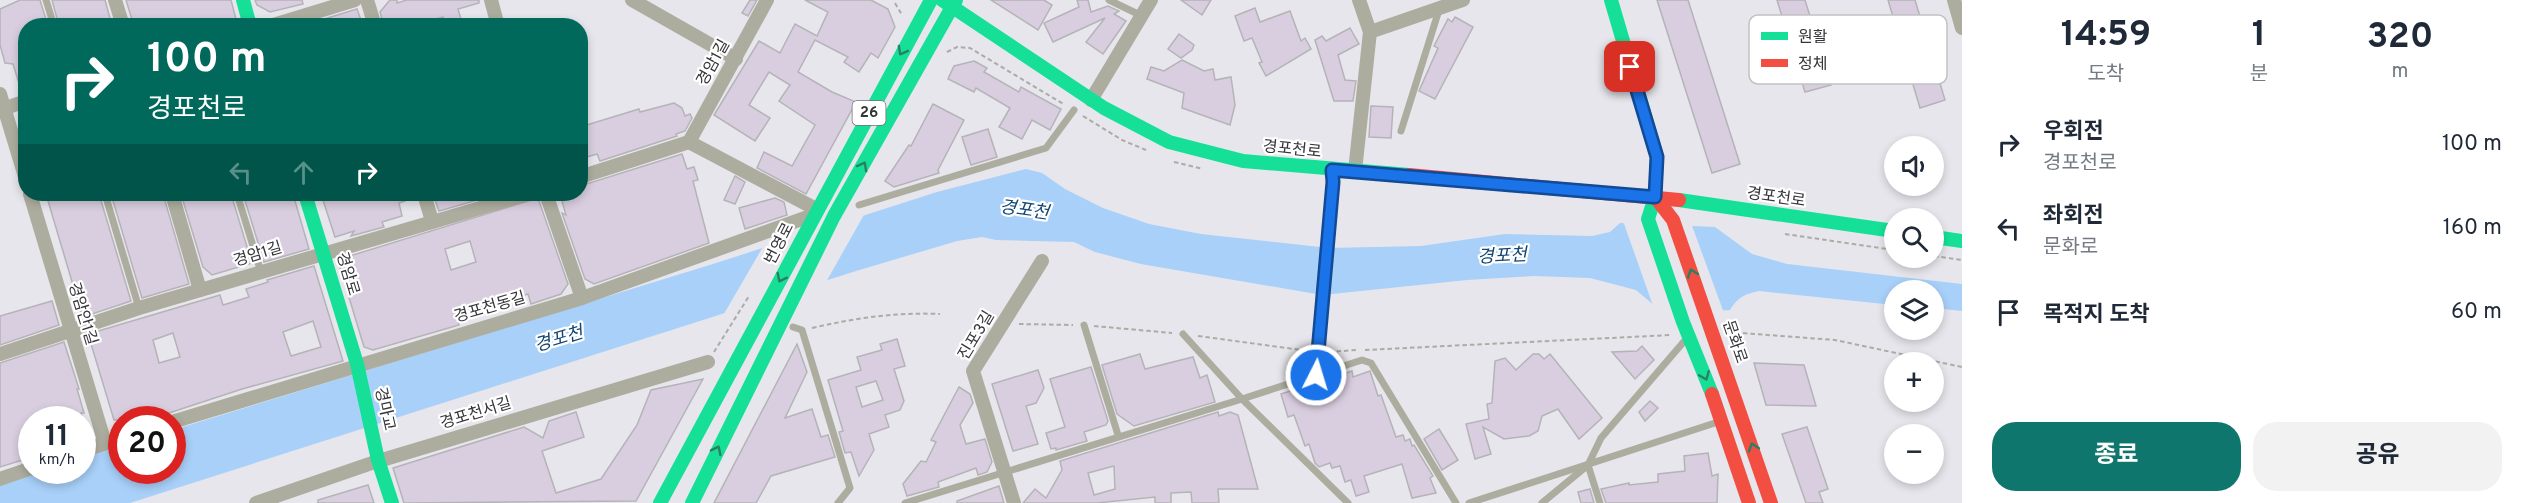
<!DOCTYPE html>
<html lang="ko">
<meta charset="utf-8">
<style>
:root{--surface:#fff;--page:#f2f2f3;--text:#1f2937;--muted:#747a83;--accent:#0f766e}
body{margin:0;font-family:Overpass,"Noto Sans KR",sans-serif;background:var(--page);color:var(--text);height:100vh;display:flex;flex-direction:column;font-size:22px;white-space:nowrap}
*{box-sizing:border-box;margin:0}
p{font-size:20px;color:var(--muted)}
.icon{flex:none;width:33px;height:33px;fill:none;stroke:currentColor;stroke-width:2;stroke-linecap:round;stroke-linejoin:round}
.map{position:relative;flex:1;overflow:hidden}
.drawer{display:flex;flex-direction:column;background:var(--surface);width:570px}
.drawer>*{flex:none}
.top-card{position:absolute;left:18px;top:18px;width:570px;height:183px;border-radius:24px;box-shadow:0 3px 9px #0003;background:#00695c;color:#fff;overflow:hidden}
.tools{position:absolute;left:1884px;top:136px;display:grid;gap:12px}
.tools a{display:grid;place-items:center;width:60px;height:60px;border-radius:50%;background:var(--surface);box-shadow:0 3px 9px #0003;font-size:30px}
.speed{position:absolute;left:18px;top:406px;display:flex;gap:12px;font-size:30px;font-weight:700;text-align:center}
.speed>*{display:grid;place-content:center;width:78px;height:78px;border-radius:50%;background:var(--surface);box-shadow:0 3px 9px #0003;line-height:1}
.speed small{font-size:15px;font-weight:400}
.speed .limit{border:9px solid #d22;background:#fff;color:#111}
.pin{position:absolute;display:grid;place-items:center;width:51px;height:51px;color:#fff;margin:-26px;border-radius:12px;box-shadow:0 3px 9px #0006}
.me{position:absolute;width:66px;margin:-33px;rotate:5deg;stroke-linejoin:round;filter:drop-shadow(0 0 4px #0008)}
.turn{display:flex;align-items:center;gap:21px;height:126px;padding:0 30px;font-size:27px}
.turn .icon{width:78px;height:78px;stroke-width:2.5}
.turn b{display:block;font-size:42px;line-height:51px}
.lanes{display:flex;align-items:center;height:57px;padding:0 30px;background:#0003;justify-content:center;gap:30px;direction:ltr}
.lanes .off{opacity:.35}
.eta{display:flex;justify-content:space-evenly;align-items:center;height:102px;text-align:center}
.eta b{font-size:36px;font-weight:700;line-height:42px}
.action{display:flex;gap:12px;margin-top:auto;padding:12px 30px}
.action a{flex:1;height:69px;border-radius:24px;background:var(--accent);color:#fff;font-size:24px;font-weight:700;line-height:69px;text-align:center}
.action a+a{background:var(--page);color:var(--text)}
ul{padding:0;list-style:none}
li{display:flex;align-items:center;gap:18px;height:84px;padding:0 30px}
li div{flex:1}
li b{display:block;font-size:22px}
li em{font-style:normal}
main{display:flex;flex:1;min-height:0}
.map>svg:first-child{display:block}
.water{fill:#a8d0f8}
.pier{fill:#e6e6ec}
.building{fill:#d9cedf;stroke:#b5b3b8;stroke-width:1.5;fill-rule:evenodd}
.lines{fill:none;stroke-linecap:round;stroke-linejoin:round}
.path{stroke:#acaca6;stroke-width:2;stroke-dasharray:4.5 3;stroke-linecap:butt}
.lane{stroke:#adad9f;stroke-width:7}
.street{stroke:#adad9f;stroke-width:14}
.fast{stroke:#16e098;stroke-width:14}
.jam{stroke:#f24e42;stroke-width:14}
.oneway{stroke:#278264}
.route-casing{stroke:#114b97;stroke-width:15}
.route{stroke:#1a73e8;stroke-width:10}
.labels{text-anchor:middle;dominant-baseline:central;stroke-width:4.5;stroke-linejoin:round;paint-order:stroke}
.shield{fill:#fff;stroke:#727275;stroke-width:1.5}
.shield-label{font-size:15px;font-weight:bold;fill:#35353a}
.street-label{font-size:16px;fill:#35353a;stroke:#fff}
.water-label{font-size:18px;font-style:italic;fill:#134672;stroke:#fff}
.key{fill:#fff;stroke:#c2c2c4;stroke-width:1.5}
.key-label{font-size:16px;fill:#35353a}
</style>
<main>
<div class="map">
<svg width="1962" height="503" viewBox="0 0 1962 503">
<rect width="100%" height="100%" fill="#e6e6ec"/>
<!-- water -->
<path class="water" d="M 1026,169 L 1042,173 L 1065,189 L 1103,208 L 1149,224 L 1201,234 L 1329,248 L 1421,246 L 1505,234 L 1592,236 L 1610,232 L 1620,223 L 1715,227 L 1752,254 L 1787,264 L 1962,284 L 1962,311 L 1934,308 L 1934,291 L 1894,291 L 1894,305 L 1759,291 C 1745,294 1738,297 1730,310 L 1658,314 L 1655,306 L 1636,290 L 1590,278 L 1534,276 L 1467,280 L 1322,295 L 1141,264 L 1095,252 L 1074,242 L 996,240 L 982,237 L 957,241 L 856,271 L 130,503 L 0,503 L 0,485 L 43,471 L 82,471 L 83,458 L 121,446 L 122,471 L 172,471 L 173,430 L 713,264 L 937,192 Z"/>
<!-- pier -->
<g class="pier">
<path d="M 865,213 L 825,284 L 721,319 L 764,245 Z"/>
<path d="M 1623,221 L 1691,223 L 1724,313 L 1657,317 Z"/>
</g>
<!-- building -->
<g class="building">
<path d="M 20,0 L 40,0 L 48,26 L 26,26 L 26,92 L 22,93 L 13,64 L 5,63 L 0,45 L 0,9 Z"/>
<path d="M 52,0 L 105,0 L 112,26 L 59,26 Z"/>
<path d="M 126,0 L 231,0 L 237,23 L 134,26 Z"/>
<path d="M 255,0 L 302,0 L 303,4 L 270,12 L 257,5 Z"/>
<path d="M 390,0 L 397,0 L 397,3 L 407,0 L 479,0 L 479,3 L 458,9 L 463,26 L 446,26 L 443,17 L 412,26 L 384,26 L 380,12 Z"/>
<path d="M 750,0 L 757,0 L 748,16 L 742,13 Z"/>
<path d="M 805,0 L 871,0 L 888,9 L 895,27 L 878,58 L 871,53 L 859,72 L 844,62 L 848,57 L 815,40 L 798,72 L 832,92 L 856,102 L 806,194 L 757,168 L 764,152 L 792,166 L 815,125 L 779,101 L 790,85 L 769,72 L 749,105 L 770,118 L 755,141 L 714,115 L 759,41 L 780,53 L 795,24 L 817,36 L 828,12 Z"/>
<path d="M 991,0 L 1044,0 L 1052,5 L 1038,30 Z"/>
<path d="M 1077,0 L 1088,0 L 1091,12 L 1108,6 L 1119,11 L 1114,14 L 1126,21 L 1103,54 L 1086,42 L 1105,18 L 1053,42 L 1044,23 L 1079,7 Z"/>
<path d="M 1181,0 L 1211,0 L 1202,15 Z"/>
<path d="M 1657,0 L 1688,0 L 1740,164 L 1712,173 Z"/>
<path d="M 1777,0 L 1805,0 L 1831,85 L 1805,92 Z"/>
<path d="M 1888,0 L 1915,0 L 1945,100 L 1920,108 Z"/>
<path d="M 1255,8 L 1260,22 L 1290,11 L 1301,41 L 1305,38 L 1311,49 L 1266,76 L 1259,63 L 1262,62 L 1252,38 L 1244,41 L 1235,16 Z"/>
<path d="M 357,9 L 363,26 L 311,26 L 311,23 Z"/>
<path d="M 1455,17 L 1473,27 L 1435,99 L 1419,91 L 1438,48 L 1434,46 L 1448,19 L 1452,22 Z"/>
<path d="M 1350,28 L 1359,44 L 1338,55 L 1345,80 L 1356,81 L 1353,101 L 1334,101 L 1315,40 L 1322,36 L 1326,41 Z"/>
<path d="M 1179,34 L 1194,45 L 1192,50 L 1181,58 L 1168,49 Z"/>
<path d="M 1182,60 L 1204,71 L 1213,69 L 1215,80 L 1231,77 L 1235,105 L 1230,125 L 1182,108 L 1184,93 L 1147,79 L 1151,67 L 1164,71 Z"/>
<path d="M 974,61 L 987,68 L 984,72 L 1019,92 L 1021,87 L 1061,109 L 1050,130 L 1032,120 L 1022,139 L 999,127 L 1010,108 L 976,88 L 974,92 L 948,79 L 954,66 Z"/>
<path d="M 674,103 L 682,108 L 685,116 L 690,114 L 692,118 L 685,131 L 676,134 L 677,136 L 600,161 L 597,154 L 580,159 L 580,127 L 639,109 L 640,112 Z"/>
<path d="M 933,104 L 964,120 L 938,170 L 939,173 L 894,187 L 885,181 L 909,145 L 911,146 Z"/>
<path d="M 1371,106 L 1393,107 L 1391,138 L 1369,137 Z"/>
<path d="M 988,129 L 997,157 L 971,165 L 962,137 Z"/>
<path d="M 682,154 L 687,169 L 694,167 L 698,180 L 693,181 L 709,243 L 594,284 L 585,279 L 562,213 L 566,215 L 560,194 L 580,194 L 580,186 Z"/>
<path d="M 735,176 L 745,182 L 735,204 L 724,200 Z"/>
<path d="M 46,194 L 99,194 L 131,301 L 86,316 L 81,312 Z"/>
<path d="M 111,194 L 163,194 L 189,284 L 142,298 Z"/>
<path d="M 181,194 L 231,194 L 252,263 L 212,275 L 203,267 Z"/>
<path d="M 243,194 L 293,194 L 309,249 L 264,262 Z"/>
<path d="M 321,194 L 415,194 L 416,197 L 399,203 L 402,216 L 382,222 L 384,227 L 351,236 L 354,231 L 335,237 Z"/>
<path d="M 433,194 L 498,194 L 439,211 Z"/>
<path d="M 775,198 L 784,202 L 787,215 L 745,229 L 739,208 Z"/>
<path d="M 535,199 L 539,201 L 568,284 L 561,294 L 531,304 L 528,294 L 457,317 L 459,325 L 373,350 L 364,347 L 338,261 L 340,259 ZM 470,241 L 476,262 L 451,270 L 445,249 Z"/>
<path d="M 314,266 L 343,361 L 242,389 L 169,413 L 158,420 L 114,420 L 88,334 L 220,295 L 223,305 L 249,297 L 246,289 L 268,282 L 267,280 ZM 313,321 L 321,347 L 291,356 L 283,332 ZM 173,333 L 180,357 L 159,363 L 153,340 Z"/>
<path d="M 52,301 L 59,325 L 0,345 L 0,316 Z"/>
<path d="M 897,339 L 905,366 L 894,369 L 904,401 L 900,410 L 885,415 L 889,427 L 869,434 L 874,450 L 859,476 L 851,452 L 845,453 L 839,432 L 843,431 L 828,380 L 861,370 L 857,357 L 882,350 L 880,344 ZM 876,381 L 883,400 L 862,407 L 856,387 Z"/>
<path d="M 64,342 L 79,389 L 77,389 L 84,413 L 81,413 L 83,420 L 32,420 L 32,457 L 0,467 L 0,363 Z"/>
<path d="M 797,344 L 807,372 L 785,418 L 812,409 L 821,437 L 828,435 L 835,457 L 771,476 L 756,503 L 714,503 Z"/>
<path d="M 1642,346 L 1654,360 L 1635,379 L 1612,352 L 1637,351 Z"/>
<path d="M 1140,354 L 1145,369 L 1193,357 L 1200,378 L 1207,375 L 1215,402 L 1134,426 L 1117,414 L 1102,365 Z"/>
<path d="M 1533,354 L 1539,354 L 1544,359 L 1550,354 L 1602,418 L 1579,439 L 1558,409 L 1542,416 L 1538,431 L 1529,436 L 1504,439 L 1483,427 L 1491,454 L 1475,459 L 1466,424 L 1489,419 L 1487,404 L 1492,403 L 1495,361 L 1505,358 L 1516,370 Z"/>
<path d="M 1754,363 L 1804,365 L 1816,406 L 1766,405 Z"/>
<path d="M 1091,367 L 1108,421 L 1106,425 L 1084,432 L 1087,441 L 1056,450 L 1056,448 L 1051,449 L 1046,433 L 1065,427 L 1050,379 Z"/>
<path d="M 1038,370 L 1044,388 L 1036,403 L 1026,406 L 1038,444 L 1013,451 L 992,384 Z"/>
<path d="M 1352,371 L 1353,377 L 1370,371 L 1378,396 L 1381,395 L 1396,437 L 1403,435 L 1405,441 L 1410,439 L 1412,446 L 1414,445 L 1433,476 L 1430,478 L 1436,493 L 1412,498 L 1402,464 L 1364,476 L 1369,492 L 1356,496 L 1351,480 L 1345,482 L 1340,466 L 1332,468 L 1330,463 L 1319,467 L 1315,463 L 1309,444 L 1305,446 L 1294,415 L 1288,417 L 1281,394 Z"/>
<path d="M 703,379 L 636,501 L 404,503 L 393,468 L 524,427 L 543,438 L 549,421 L 576,412 L 584,437 L 542,451 L 556,493 L 601,479 L 637,425 L 651,390 Z"/>
<path d="M 959,387 L 970,394 L 973,403 L 960,425 L 966,444 L 985,439 L 992,462 L 987,472 L 978,475 L 976,468 L 938,482 L 939,487 L 907,496 L 903,484 L 921,461 L 926,462 L 936,442 L 931,440 Z"/>
<path d="M 1650,401 L 1658,408 L 1645,421 L 1639,412 Z"/>
<path d="M 1218,412 L 1219,416 L 1230,412 L 1238,415 L 1258,489 L 1218,489 L 1219,503 L 1192,503 L 1191,492 L 1171,493 L 1171,503 L 1155,503 L 1155,497 L 1097,503 L 1023,503 L 1035,489 L 1046,498 L 1062,470 L 1060,461 ZM 1114,466 L 1115,489 L 1094,495 L 1088,473 Z"/>
<path d="M 1807,427 L 1828,489 L 1819,492 L 1823,503 L 1806,503 L 1782,434 Z"/>
<path d="M 1439,429 L 1458,460 L 1442,470 L 1424,439 Z"/>
<path d="M 1708,453 L 1712,476 L 1718,474 L 1717,503 L 1606,503 L 1601,489 L 1629,483 L 1629,485 L 1658,482 L 1658,474 L 1685,471 L 1684,456 Z"/>
<path d="M 368,485 L 374,503 L 318,503 L 318,500 Z"/>
<path d="M 999,486 L 1004,503 L 957,503 L 957,501 Z"/>
<path d="M 1590,489 L 1594,503 L 1581,503 L 1578,492 Z"/>
</g>
<g class="lines">
<!-- path -->
<g class="path">
<path d="M 895,3 L 902,15"/>
<path d="M 947,52 L 957,47 L 970,48 L 1065,105"/>
<path d="M 1083,116 L 1122,140 L 1146,150"/>
<path d="M 1174,162 L 1203,169"/>
<path d="M 1785,234 L 1894,250"/>
<path d="M 1934,256 L 1962,260"/>
<path d="M 1019,324 L 1073,325"/>
<path d="M 1094,326 L 1172,333"/>
<path d="M 812,328 C 856,318 895,312 940,314"/>
<path d="M 1728,332 L 1835,340 L 1962,367"/>
<path d="M 1198,336 L 1309,351"/>
<path d="M 1365,350 L 1671,335"/>
<path d="M 714,352 L 749,296"/>
<path d="M 1329,352 L 1356,350"/>
</g>
<!-- lane -->
<g class="lane">
<path d="M 46,0 L 54,26"/>
<path d="M 1109,0 L 1142,16"/>
<path d="M 1401,131 L 1439,10"/>
<path d="M 105,194 L 139,308"/>
<path d="M 237,194 L 261,272"/>
<path d="M 859,205 L 1046,148 L 1074,110"/>
<path d="M 1084,325 L 1118,435"/>
<path d="M 793,327 L 802,330 L 850,488 L 838,503"/>
<path d="M 1183,334 L 1242,399 L 1362,360 L 1371,363 L 1456,503"/>
<path d="M 1316,375 L 1333,182 L 1332,170"/>
<path d="M 1588,465 L 1600,503"/>
<path d="M 905,503 L 1242,399 L 1348,503"/>
<path d="M 1469,503 L 1721,421"/>
<path d="M 1542,503 L 1588,465 L 1601,438 L 1687,338"/>
</g>
<!-- street -->
<g class="street">
<path d="M 115,0 L 123,26"/>
<path d="M 367,0 L 375,26"/>
<path d="M 491,0 L 498,26"/>
<path d="M 632,0 L 736,59"/>
<path d="M 1954,0 L 1962,28"/>
<path d="M 270,26 L 355,0"/>
<path d="M 1370,32 L 1463,0"/>
<path d="M 0,94 L 26,180"/>
<path d="M 1091,100 L 1151,0"/>
<path d="M 0,110 L 26,101"/>
<path d="M 689,142 L 816,209"/>
<path d="M 1355,171 L 1370,32 L 1359,0"/>
<path d="M 580,177 L 689,142 L 767,0"/>
<path d="M 30,194 L 105,443"/>
<path d="M 172,194 L 200,290"/>
<path d="M 424,194 L 432,221"/>
<path d="M 546,194 L 582,298"/>
<path d="M 0,354 L 139,308 L 528,194"/>
<path d="M 172,422 L 582,298 L 813,215"/>
<path d="M 82,451 L 122,438"/>
<path d="M 0,479 L 32,468"/>
<path d="M 256,503 L 372,463 L 708,362"/>
<path d="M 1014,503 L 973,371 L 1042,261"/>
</g>
<!-- fast -->
<g class="fast">
<path d="M 243,0 L 250,26"/>
<path d="M 942,0 L 1104,108 L 1169,142 L 1243,161 L 1409,175"/>
<path d="M 1611,0 L 1657,157 L 1655,197 L 1648,219 L 1683,322 L 1712,394"/>
<path d="M 305,194 L 357,364 L 378,460 L 392,503"/>
<path d="M 1679,200 L 1894,231"/>
<path d="M 1934,237 L 1962,241"/>
<path d="M 660,503 L 931,0"/>
<path d="M 692,503 L 834,216 L 956,0"/>
</g>
<!-- jam -->
<g class="jam">
<path d="M 1409,175 L 1679,200"/>
<path d="M 1655,197 L 1673,220 L 1771,503"/>
<path d="M 1712,394 L 1749,503"/>
</g>
</g>
<!-- one-way arrows -->
<defs><path id="oneway-chevron" d="M-2-3.5L2.5 0L-2 3.5" fill="none" stroke-width="1.6" stroke-linecap="round" stroke-linejoin="round" transform="scale(1.5)"/></defs>
<g class="oneway">
<use href="#oneway-chevron" transform="translate(902 51) rotate(119)"/>
<use href="#oneway-chevron" transform="translate(863 166) rotate(-61)"/>
<use href="#oneway-chevron" transform="translate(1692 273) rotate(-110)"/>
<use href="#oneway-chevron" transform="translate(781 278) rotate(117)"/>
<use href="#oneway-chevron" transform="translate(1705 376) rotate(68)"/>
<use href="#oneway-chevron" transform="translate(1753 447) rotate(-108)"/>
<use href="#oneway-chevron" transform="translate(717 450) rotate(-64)"/>
</g>
<g class="lines">
<!-- route casing -->
<g class="route-casing">
<path id="route" d="M 1316,375 L 1333,182 L 1332,170 L 1655,197 L 1657,157 L 1630,67"/>
</g>
<!-- route -->
<use href="#route" class="route"/>
</g>
<g class="labels">
<!-- shield labels -->
<rect class="shield" x="852.5" y="101" width="33" height="24" rx="4.5"/>
<g class="shield-label">
<text x="869" y="113">26</text>
</g>
<!-- street labels -->
<g class="street-label">
<text transform="translate(714 63) rotate(-61)">경암1길</text>
<text transform="translate(1292 150) rotate(6)">경포천로</text>
<text transform="translate(1776 198) rotate(8)">경포천로</text>
<text transform="translate(780 244) rotate(-63)">번영로</text>
<text transform="translate(258 255) rotate(-17)">경암1길</text>
<text transform="translate(347 274) rotate(73)">경암로</text>
<text transform="translate(490 308) rotate(-16)">경포천동길</text>
<text transform="translate(82 314) rotate(73)">경암안1길</text>
<text transform="translate(977 336) rotate(-59)">진포3길</text>
<text transform="translate(1734 342) rotate(71)">문화로</text>
<text transform="translate(384 409) rotate(77)">경마교</text>
<text transform="translate(476 414) rotate(-17)">경포천서길</text>
</g>
<!-- water labels -->
<g class="water-label">
<text transform="translate(1024 211) rotate(8)">경포천</text>
<text transform="translate(1502 257) rotate(-3)">경포천</text>
<text transform="translate(559 340) rotate(-17)">경포천</text>
</g>
</g>
<!-- legend -->
<rect x="1749" y="15" width="198" height="69" rx="9" class="key"/>
<rect x="1761" y="32" width="27" height="8" fill="#16e098"/>
<rect x="1761" y="59" width="27" height="8" fill="#f24e42"/>
<g class="key-label">
<text x="1798" y="42">원활</text>
<text x="1798" y="69">정체</text>
</g>
</svg>
<div class="tools">
<a><svg class="icon" aria-label="sound" viewBox="0 0 24 24"><path d="M4 9h4l5-4v14l-5-4H4zM17 9q2 3 0 6"/></svg></a>
<a><svg class="icon" aria-label="search" viewBox="0 0 24 24"><circle cx="10" cy="10" r="6"/><path d="M15 15l6 6"/></svg></a>
<a><svg class="icon" aria-label="layers" viewBox="0 0 24 24"><path d="M12 4l9 5-9 5-9-5zM3 14l9 5 9-5"/></svg></a>
<a>+</a>
<a>−</a>
</div>
<div class="speed"><div>11<small>km/h</small></div><div class="limit">20</div></div>
<div class="pin" style="left:1630px;top:67px;background:#d93025"><svg class="icon" aria-label="arrive" viewBox="0 0 24 24"><path d="M6 21V4h12l-3 4 3 4H6"/></svg></div>
<svg class="me" style="left:1316px;top:375px" viewBox="-20 -20 40 40"><circle r="17" fill="#1a73e8" stroke="#fff" stroke-width="3"/><path d="M0-11L8 9 0 5-8 9z" fill="#fff"/></svg>
<div class="top-card">
<div class="turn"><svg class="icon" aria-label="right" viewBox="0 0 24 24"><path d="M7 20v-9h11M14 6l5 5-5 5"/></svg><div><b>100 m</b>경포천로</div></div>
<div class="lanes"><svg class="icon off" aria-label="left" viewBox="0 0 24 24"><path d="M17 20v-9H6M10 6l-5 5 5 5"/></svg><svg class="icon off" aria-label="ahead" viewBox="0 0 24 24"><path d="M12 20V5M6 11l6-6 6 6"/></svg><svg class="icon" aria-label="right" viewBox="0 0 24 24"><path d="M7 20v-9h11M14 6l5 5-5 5"/></svg></div>
</div>
</div>
<section class="drawer">
<div class="eta">
<div><b>14:59</b><p>도착</p></div>
<div><b>1</b><p>분</p></div>
<div><b>320</b><p>m</p></div>
</div>
<ul>
<li><svg class="icon" aria-label="right" viewBox="0 0 24 24"><path d="M7 20v-9h11M14 6l5 5-5 5"/></svg><div><b>우회전</b><p>경포천로</p></div><em>100 m</em></li>
<li><svg class="icon" aria-label="left" viewBox="0 0 24 24"><path d="M17 20v-9H6M10 6l-5 5 5 5"/></svg><div><b>좌회전</b><p>문화로</p></div><em>160 m</em></li>
<li><svg class="icon" aria-label="arrive" viewBox="0 0 24 24"><path d="M6 21V4h12l-3 4 3 4H6"/></svg><div><b>목적지 도착</b></div><em>60 m</em></li>
</ul>
<div class="action"><a>종료</a><a>공유</a></div>
</section>
</main>
